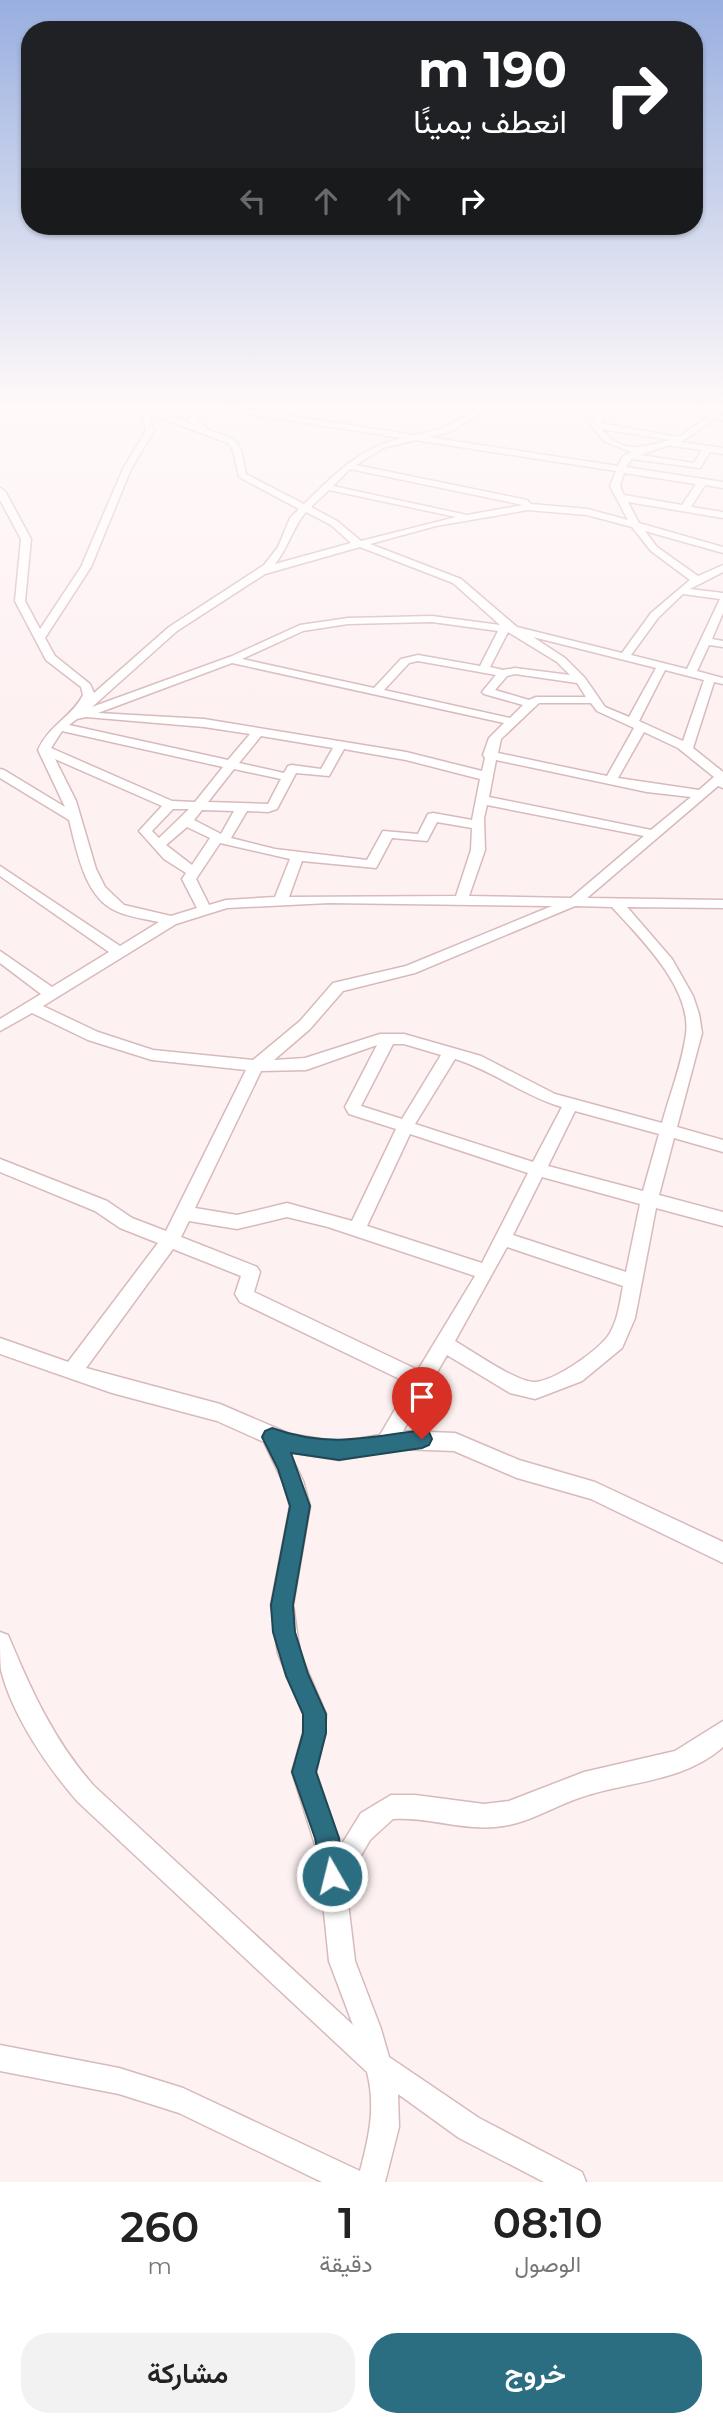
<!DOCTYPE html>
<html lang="ar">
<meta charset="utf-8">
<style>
:root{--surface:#fff;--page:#f2f2f2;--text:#222;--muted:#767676;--accent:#2c6e81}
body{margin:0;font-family:Montserrat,Vazirmatn,sans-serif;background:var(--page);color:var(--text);direction:rtl;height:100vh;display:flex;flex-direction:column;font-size:26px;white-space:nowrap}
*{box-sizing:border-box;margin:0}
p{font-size:23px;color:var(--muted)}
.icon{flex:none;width:38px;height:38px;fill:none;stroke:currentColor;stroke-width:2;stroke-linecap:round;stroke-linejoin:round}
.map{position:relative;height:2182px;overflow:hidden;direction:ltr}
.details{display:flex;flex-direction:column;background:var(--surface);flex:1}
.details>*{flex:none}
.top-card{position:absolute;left:21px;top:21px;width:682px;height:214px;border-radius:28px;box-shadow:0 2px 5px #0004;direction:rtl;background:#202124;color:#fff;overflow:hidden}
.pin{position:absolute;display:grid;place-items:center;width:60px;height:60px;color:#fff;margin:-72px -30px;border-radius:50% 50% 50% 0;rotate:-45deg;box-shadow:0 0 7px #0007}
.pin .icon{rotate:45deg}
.me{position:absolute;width:77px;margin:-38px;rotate:352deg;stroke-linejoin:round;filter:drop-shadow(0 0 5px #0008)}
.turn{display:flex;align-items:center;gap:24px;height:147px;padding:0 21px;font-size:32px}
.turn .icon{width:91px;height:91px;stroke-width:2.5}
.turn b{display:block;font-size:49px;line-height:60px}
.lanes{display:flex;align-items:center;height:66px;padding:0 21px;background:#0003;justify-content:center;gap:35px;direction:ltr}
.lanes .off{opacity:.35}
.eta{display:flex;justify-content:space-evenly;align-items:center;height:119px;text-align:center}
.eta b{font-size:42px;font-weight:600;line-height:49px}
.cta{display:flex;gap:14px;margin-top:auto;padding:14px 21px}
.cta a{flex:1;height:80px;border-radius:28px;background:var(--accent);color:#fff;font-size:28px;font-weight:600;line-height:80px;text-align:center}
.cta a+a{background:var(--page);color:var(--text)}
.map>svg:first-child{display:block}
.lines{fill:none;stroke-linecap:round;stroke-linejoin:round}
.minor-casing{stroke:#d8babb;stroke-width:3}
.minor{fill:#fff;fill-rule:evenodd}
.route{fill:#2c6e81;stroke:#1d4854;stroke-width:2}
</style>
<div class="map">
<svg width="723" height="2182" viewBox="0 0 723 2182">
<rect width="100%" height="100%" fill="#fef1f2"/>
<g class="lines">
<!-- minor casing -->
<g class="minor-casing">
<path id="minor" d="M 139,406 L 147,406 L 193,424 L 187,419 L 197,406 L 224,406 L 415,435 L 444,428 L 481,406 L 491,406 L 450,432 L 428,437 L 618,466 L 622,457 L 631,452 L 604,441 L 591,425 L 603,406 L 611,406 L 600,423 L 679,437 L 708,417 L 679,406 L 691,406 L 723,416 L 723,420 L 715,419 L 681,442 L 723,448 L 723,454 L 710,452 L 700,468 L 632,459 L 626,467 L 723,482 L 723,488 L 705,485 L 691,507 L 723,512 L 723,518 L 628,502 L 639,523 L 723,547 L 723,553 L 645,531 L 657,547 L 698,576 L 723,565 L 723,572 L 690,589 L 723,593 L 723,613 L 712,639 L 723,641 L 723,647 L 709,645 L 697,671 L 723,678 L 723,684 L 714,682 L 693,748 L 723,772 L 723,788 L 718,786 L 587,898 L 723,900 L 723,908 L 627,907 L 672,959 L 693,996 L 699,1014 L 702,1033 L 677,1127 L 723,1140 L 723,1152 L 674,1138 L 659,1195 L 723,1212 L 723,1226 L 656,1208 L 635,1318 L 622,1348 L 582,1381 L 535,1399 L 510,1393 L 447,1355 L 403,1431 L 455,1433 L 519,1460 L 595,1482 L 723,1542 L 723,1563 L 591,1499 L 517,1478 L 454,1451 L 401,1449 L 339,1460 L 289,1452 L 303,1481 L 310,1506 L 293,1605 L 300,1653 L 326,1714 L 325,1733 L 316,1772 L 340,1847 L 361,1813 L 391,1795 L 415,1795 L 484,1804 L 509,1801 L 584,1772 L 675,1751 L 723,1721 L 723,1747 C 684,1782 629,1781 582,1797 C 553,1806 527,1825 495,1827 C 461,1830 428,1817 393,1819 L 370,1840 L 359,1859 L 347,1894 L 355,1961 L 381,2029 L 389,2057 L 479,2118 L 582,2172 L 586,2182 L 544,2182 L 459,2138 L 398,2094 L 399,2127 L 385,2182 L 322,2182 L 179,2113 L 119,2094 L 0,2071 L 0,2045 L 119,2068 L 183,2088 L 360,2171 C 369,2137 376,2107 367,2072 L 78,1802 C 48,1768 12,1715 1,1670 C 0,1659 0,1644 0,1632 L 8,1635 C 31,1690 54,1741 94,1786 L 353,2025 L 329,1961 L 318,1854 L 292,1772 L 303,1733 L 304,1714 L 278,1654 L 271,1605 L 290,1506 L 283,1482 L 264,1442 L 217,1421 L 112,1393 L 0,1354 L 0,1338 L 68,1362 L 158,1243 L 120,1228 L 95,1211 L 0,1172 L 0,1159 L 107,1201 L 132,1218 L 166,1231 L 246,1070 L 152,1060 L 88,1040 L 32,1013 L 0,1031 L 0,1019 L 41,994 L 0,963 L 0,951 L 52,987 L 109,952 L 0,876 L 0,866 L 120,946 L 159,922 C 145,919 128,917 116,911 C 84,897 77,850 69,820 L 0,778 L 0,769 L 4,770 L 65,807 L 38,750 C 48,726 72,717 83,695 L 81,687 L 46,660 L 15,601 L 21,539 L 0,500 L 0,488 L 5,491 L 31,539 L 25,601 L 40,629 L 81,567 L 123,469 L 146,431 ZM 205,406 L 209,408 L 402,438 C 358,449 336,473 304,504 L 246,474 L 241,450 L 234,439 L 209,430 L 196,418 ZM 149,414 L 228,443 L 233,450 L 239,477 L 299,509 L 290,518 L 278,547 L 264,565 L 169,627 L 94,693 L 90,684 L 55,656 L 45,638 L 91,567 L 131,469 L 154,431 ZM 601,429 L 670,440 C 642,447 623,455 601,429 ZM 415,440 L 616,471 L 610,486 L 628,520 L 588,509 L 531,504 L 527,500 L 356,465 L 383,448 ZM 669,445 L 672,446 L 702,450 L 694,463 L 640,455 ZM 350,469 L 523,505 L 467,515 L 333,486 ZM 624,473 L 696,484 L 682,505 L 624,495 L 620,486 ZM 329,490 L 456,517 L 361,541 L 337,521 L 311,507 ZM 528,510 L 587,515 L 632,527 L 651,551 L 690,580 L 651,613 L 622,653 L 517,627 L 461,579 L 370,544 L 436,526 ZM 306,512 L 331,525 L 351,543 L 275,564 C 288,548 294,525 306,512 ZM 360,547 L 453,583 L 500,625 L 432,616 L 348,618 L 300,625 L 232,656 L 92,707 L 177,631 L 265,574 ZM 683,594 L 720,599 L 687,669 L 631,655 L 658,618 ZM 432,622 L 498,631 L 480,666 L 418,655 L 401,659 L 374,688 L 242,659 L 303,631 L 348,624 ZM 508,632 L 557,662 L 570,675 L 515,668 L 503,670 L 490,667 ZM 533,637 L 656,668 L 629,717 L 605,707 L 585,678 L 565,658 ZM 418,661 L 496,675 L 482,692 L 484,694 L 523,705 L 510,718 L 384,690 L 409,663 ZM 232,663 L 504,723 L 489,738 L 483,755 L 485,758 L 482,771 L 406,752 L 204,719 L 98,713 ZM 665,670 L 704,680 L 683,741 L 639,721 ZM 515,674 L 577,683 L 586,697 L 536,697 L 529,700 L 495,690 L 507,676 ZM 539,703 L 591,703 L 597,711 L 634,728 L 607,776 L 498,753 L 501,739 ZM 86,717 L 204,727 L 250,734 L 228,760 L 69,725 L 77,719 ZM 62,731 L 223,767 L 195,802 L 172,801 L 51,748 ZM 644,732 L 678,748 L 714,777 L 699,790 L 618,778 ZM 261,736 L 333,748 L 321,769 L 292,765 L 288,766 L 284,773 L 239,763 ZM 344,749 L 406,760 L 480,779 L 472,820 L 433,813 L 428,814 L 418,834 L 383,831 L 367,860 L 275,849 L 231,838 L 247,811 L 268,812 L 277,809 L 296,773 L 329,776 ZM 55,759 L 162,806 L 139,831 L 164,859 L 186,873 L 182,879 L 197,908 L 171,916 L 124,905 L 105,887 L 96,869 L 76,801 ZM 496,760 L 647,792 L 691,797 L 651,830 L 489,797 ZM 234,769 L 281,779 L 268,804 L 208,802 ZM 487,805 L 644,836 L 571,898 L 469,896 L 485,850 L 484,818 ZM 173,809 L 189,809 L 159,838 L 152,831 ZM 202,810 L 234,811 L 221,834 L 194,820 ZM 437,822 L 472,828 L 471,850 L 456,896 L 289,897 L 302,861 L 376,868 L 392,838 L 427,841 ZM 187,827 L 210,838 L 192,865 L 166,845 ZM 220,843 L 290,859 L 275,897 L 226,900 L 209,905 L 196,879 ZM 329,903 L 552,906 L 406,966 L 333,983 L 300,1021 L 253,1060 L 153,1050 L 98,1032 L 43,1006 L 176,924 L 227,908 ZM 575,906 L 612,907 C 640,938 692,988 686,1034 C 682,1064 670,1094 662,1123 L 555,1094 L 481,1056 L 404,1034 L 380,1034 L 305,1058 L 274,1060 L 310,1029 L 343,991 L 415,973 ZM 393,1044 L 404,1044 L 441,1055 L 402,1119 L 361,1106 ZM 377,1045 L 345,1107 L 349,1114 L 396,1129 L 352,1221 L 287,1203 L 237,1215 L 195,1208 L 261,1071 L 306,1070 ZM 455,1059 C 492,1070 524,1096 562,1107 L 533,1162 L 415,1124 ZM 575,1111 L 659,1134 L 643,1191 L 548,1166 ZM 410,1134 L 528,1173 L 482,1263 L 367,1226 ZM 542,1177 L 640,1204 L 626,1272 L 513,1235 ZM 287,1217 L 328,1227 L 475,1276 L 418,1370 L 254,1292 L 260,1272 L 257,1267 L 181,1237 L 189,1221 L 237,1229 ZM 507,1247 L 623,1286 C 620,1302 618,1319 610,1333 C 600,1350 552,1383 533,1382 C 515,1381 472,1351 455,1341 ZM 173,1249 L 241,1276 L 235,1294 L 240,1302 L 410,1384 L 380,1435 L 339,1442 L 290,1434 L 220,1404 L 86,1368 Z"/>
</g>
<!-- minor -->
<use href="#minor" class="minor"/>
</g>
<!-- sky -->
<linearGradient id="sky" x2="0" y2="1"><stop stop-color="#99afe0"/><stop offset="0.57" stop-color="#fff9f9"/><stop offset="1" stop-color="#fff9f9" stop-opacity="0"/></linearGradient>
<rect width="723" height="711" fill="url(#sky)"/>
<!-- route -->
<path class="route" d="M 272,1428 C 327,1448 367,1438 422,1430 L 429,1432 L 432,1439 L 429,1445 L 422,1448 L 339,1460 L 291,1453 L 310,1506 L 293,1605 L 295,1632 L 308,1674 L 326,1714 L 326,1733 L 316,1772 L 339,1838 L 345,1876 L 341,1884 L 332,1888 L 324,1884 L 315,1838 L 292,1772 L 303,1733 L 303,1714 L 286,1676 L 273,1632 L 271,1605 L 290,1506 L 278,1469 L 262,1437 L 265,1431 Z"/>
</svg>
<div class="pin" style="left:422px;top:1439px;background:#d93025"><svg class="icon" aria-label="arrive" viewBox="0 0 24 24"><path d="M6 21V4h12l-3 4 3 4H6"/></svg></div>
<svg class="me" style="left:332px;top:1876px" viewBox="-20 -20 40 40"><circle r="17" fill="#2c6e81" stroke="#fff" stroke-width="3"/><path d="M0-11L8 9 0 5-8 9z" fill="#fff"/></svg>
<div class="top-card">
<div class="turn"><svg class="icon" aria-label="right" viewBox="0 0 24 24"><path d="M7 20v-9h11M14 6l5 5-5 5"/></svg><div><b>190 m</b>انعطف يمينًا</div></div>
<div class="lanes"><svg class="icon off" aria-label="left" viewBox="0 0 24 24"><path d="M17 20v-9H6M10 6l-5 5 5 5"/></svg><svg class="icon off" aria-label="ahead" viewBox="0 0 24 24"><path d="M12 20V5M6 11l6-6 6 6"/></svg><svg class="icon off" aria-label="ahead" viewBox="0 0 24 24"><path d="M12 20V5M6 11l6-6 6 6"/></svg><svg class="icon" aria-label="right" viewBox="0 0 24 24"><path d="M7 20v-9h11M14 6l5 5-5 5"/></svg></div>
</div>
</div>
<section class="details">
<div class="eta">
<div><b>08:10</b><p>الوصول</p></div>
<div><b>1</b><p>دقيقة</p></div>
<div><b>260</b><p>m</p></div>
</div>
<div class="cta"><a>خروج</a><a>مشاركة</a></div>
</section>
